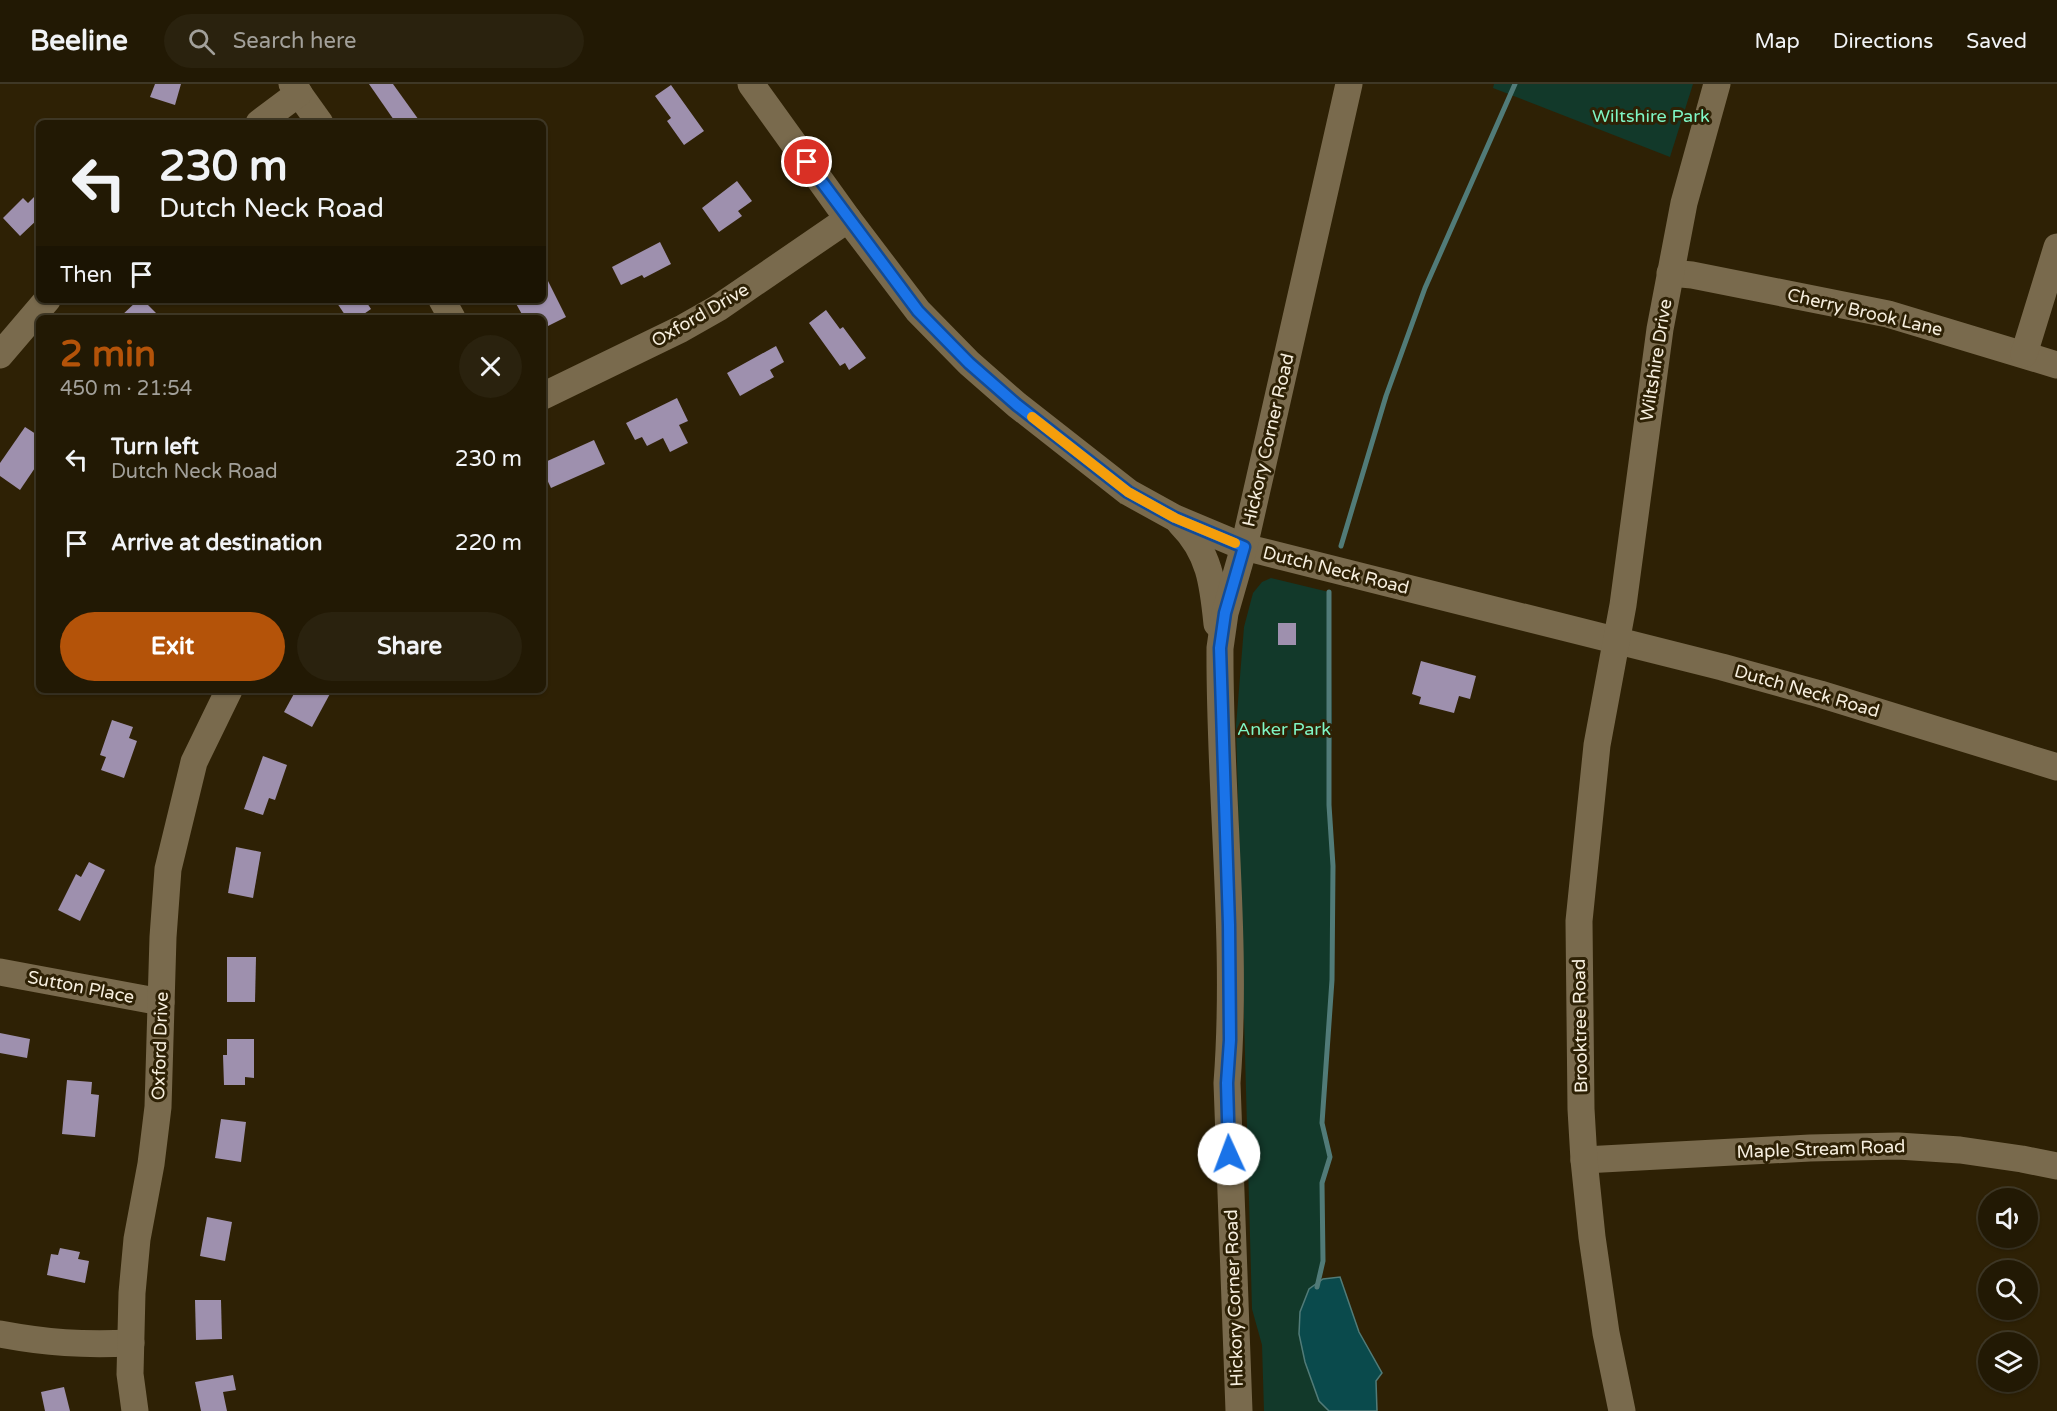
<!DOCTYPE html>
<meta charset="utf-8">
<style>
:root{--surface:#221904;--page:#2a220e;--text:#f1f3f6;--muted:#a2a09a;--line:#3f3826;--accent:#b45309}
body{margin:0;font-family:"Varela Round",sans-serif;background:var(--page);color:var(--text);height:100vh;display:flex;flex-direction:column;font-size:22px;white-space:nowrap}
*{box-sizing:border-box;margin:0}
p{font-size:20px;color:var(--muted)}
.icon{flex:none;width:33px;height:33px;fill:none;stroke:currentColor;stroke-width:2;stroke-linecap:round;stroke-linejoin:round}
.map{position:relative;flex:1;overflow:hidden}
.details{position:absolute;left:36px;top:231px;width:510px;height:378px;display:flex;flex-direction:column;background:var(--surface);border-radius:9px;box-shadow:0 2px 4px #0004,0 0 0 2px var(--line)}
.details>*{flex:none}
.guide{position:absolute;left:36px;top:36px;width:510px;height:183px;border-radius:9px;box-shadow:0 2px 4px #0004,0 0 0 2px var(--line);background:#221904;color:var(--text);overflow:hidden}
.tools{position:absolute;left:1978px;top:1104px;display:grid;gap:12px}
.tools a{display:grid;place-items:center;width:60px;height:60px;border-radius:50%;background:var(--surface);box-shadow:0 2px 4px #0004,0 0 0 2px var(--line);font-size:30px}
.pin{position:absolute;display:grid;place-items:center;width:51px;height:51px;color:#fff;margin:-26px;border:3px solid #fff;border-radius:50%;box-shadow:0 2px 6px #0007}
.me{position:absolute;width:66px;margin:-33px;rotate:358deg;stroke-linejoin:round;filter:drop-shadow(0 0 4px #0008)}
.turn{display:flex;align-items:center;gap:21px;height:126px;padding:0 24px;font-size:27px}
.turn .icon{width:78px;height:78px;stroke-width:2.5}
.turn b{display:block;font-size:42px;line-height:51px}
.then{display:flex;align-items:center;height:57px;padding:0 24px;background:#0003;gap:12px;font-size:22px}
.round{display:grid;place-items:center;flex:none;width:63px;height:63px;border-radius:32px;background:var(--page)}
.head{display:flex;align-items:center;justify-content:space-between;height:102px;padding:0 24px}
h1{font-size:36px;font-weight:700;line-height:45px;color:var(--accent)}
.cta{display:flex;gap:12px;margin-top:auto;padding:12px 24px}
.cta a{flex:1;height:69px;border-radius:36px;background:var(--accent);color:#fff;font-size:24px;font-weight:700;line-height:69px;text-align:center}
.cta a+a{background:var(--page);color:var(--text)}
ul{padding:0;list-style:none}
li{display:flex;align-items:center;gap:18px;height:84px;padding:0 24px}
li div{flex:1}
li b{display:block;font-size:22px}
li em{font-style:normal}
header{display:flex;align-items:center;gap:36px;box-sizing:border-box;height:84px;padding:0 30px;background:var(--surface);border-bottom:2px solid var(--line)}
header strong{font-size:28px}
nav{display:flex;gap:33px;margin-inline-start:auto;font-size:21px}
.search{width:420px;height:54px;background:var(--page);display:flex;align-items:center;gap:15px;box-sizing:border-box;padding:0 21px;border-radius:33px;color:var(--muted);font-size:22px}
.map>svg:first-child{display:block}
.green{fill:#12392a}
.water{fill:#0a4a4c;stroke:#517b78;stroke-width:1.5}
.lines{fill:none;stroke-linecap:round;stroke-linejoin:round}
.stream{stroke:#517b78;stroke-width:5}
.building{fill:#9e90ae}
.minor{stroke:#796a4d;stroke-width:27}
.route-casing{stroke:#114b97;stroke-width:15}
.route{stroke:#1a73e8;stroke-width:10}
.slow{stroke:#f59e0b;stroke-width:10}
.labels{text-anchor:middle;dominant-baseline:central;stroke-width:6;stroke-linejoin:round;paint-order:stroke}
.park-label{font-size:18px;fill:#7ff6c5;stroke:#2e2105}
.street-label{font-size:18px;fill:#f6eede;stroke:#2e2105}
</style>
<header>
<strong>Beeline</strong>
<div class="search"><svg class="icon" aria-label="search" viewBox="0 0 24 24"><circle cx="10" cy="10" r="6"/><path d="M15 15l6 6"/></svg>Search here</div>
<nav><a>Map</a><a>Directions</a><a>Saved</a></nav>
</header>
<div class="map">
<svg width="2057" height="1327" viewBox="0 0 2057 1327">
<rect width="100%" height="100%" fill="#2e2105"/>
<!-- green -->
<g class="green">
<path d="M 1494,0 L 1693,0 L 1670,73 L 1493,4 Z"/>
<path d="M 1271,494 L 1329,508 L 1330,514 L 1332,647 L 1329,721 L 1333,782 L 1332,896 L 1322,1039 L 1330,1073 L 1322,1099 L 1323,1177 L 1312,1226 L 1349,1327 L 1264,1327 L 1262,1261 L 1252,1225 L 1236,642 L 1244,543 L 1253,509 L 1262,498 Z"/>
</g>
<!-- water -->
<path class="water" d="M 1340,1193 L 1359,1248 L 1382,1289 L 1376,1297 L 1377,1327 L 1329,1327 L 1319,1317 L 1305,1278 L 1299,1250 L 1300,1228 L 1309,1205 L 1323,1195 Z"/>
<g class="lines">
<!-- stream -->
<g class="stream">
<path d="M 1341,462 L 1386,312 L 1425,204 L 1515,0"/>
<path d="M 1317,1203 L 1323,1177 L 1322,1099 L 1330,1073 L 1322,1039 L 1332,896 L 1333,782 L 1329,721 L 1329,508"/>
</g>
</g>
<!-- building -->
<g class="building">
<path d="M 155,0 L 181,0 L 175,21 L 150,13 Z"/>
<path d="M 369,0 L 393,0 L 421,39 L 396,39 Z"/>
<path d="M 671,1 L 704,47 L 684,61 L 667,37 L 671,34 L 655,12 Z"/>
<path d="M 737,97 L 752,117 L 738,127 L 742,132 L 719,148 L 702,124 Z"/>
<path d="M 39,108 L 39,134 L 20,152 L 3,134 L 23,114 L 28,119 Z"/>
<path d="M 660,158 L 671,180 L 644,194 L 642,191 L 621,201 L 612,183 Z"/>
<path d="M 543,187 L 566,233 L 546,243 L 543,234 L 524,234 L 514,216 L 543,216 Z"/>
<path d="M 138,216 L 143,216 L 161,234 L 119,234 Z"/>
<path d="M 335,216 L 365,216 L 371,225 L 358,234 L 347,234 Z"/>
<path d="M 826,226 L 840,245 L 843,243 L 866,274 L 849,286 L 845,279 L 840,282 L 809,239 Z"/>
<path d="M 776,262 L 784,278 L 770,286 L 774,293 L 740,312 L 727,289 Z"/>
<path d="M 677,314 L 688,337 L 679,341 L 688,359 L 670,368 L 663,354 L 647,362 L 642,353 L 635,356 L 626,339 Z"/>
<path d="M 25,343 L 39,352 L 39,378 L 20,406 L 0,392 L 0,379 Z"/>
<path d="M 594,356 L 605,380 L 551,404 L 543,387 L 543,379 Z"/>
<rect x="1278" y="539" width="18" height="22"/>
<path d="M 1421,577 L 1476,592 L 1470,615 L 1459,612 L 1454,629 L 1419,620 L 1421,613 L 1412,610 Z"/>
<path d="M 296,606 L 332,606 L 312,643 L 284,628 Z"/>
<path d="M 112,636 L 133,643 L 129,654 L 137,657 L 124,694 L 101,686 L 106,673 L 100,671 Z"/>
<path d="M 263,672 L 287,681 L 275,716 L 269,714 L 263,731 L 244,725 Z"/>
<path d="M 236,763 L 261,768 L 253,814 L 228,809 Z"/>
<path d="M 89,778 L 105,786 L 80,837 L 58,826 L 76,790 L 81,793 Z"/>
<path d="M 227,873 L 256,873 L 255,918 L 227,918 Z"/>
<path d="M 0,949 L 30,955 L 27,974 L 0,969 Z"/>
<path d="M 227,955 L 254,955 L 254,994 L 245,993 L 245,1001 L 224,1001 L 223,971 L 227,971 Z"/>
<path d="M 67,996 L 92,998 L 91,1010 L 99,1011 L 95,1053 L 62,1050 Z"/>
<path d="M 221,1035 L 246,1038 L 241,1078 L 215,1074 Z"/>
<path d="M 207,1133 L 232,1138 L 225,1177 L 200,1172 Z"/>
<path d="M 60,1164 L 80,1168 L 78,1175 L 89,1177 L 85,1199 L 47,1191 L 51,1170 L 58,1171 Z"/>
<path d="M 195,1216 L 221,1216 L 222,1255 L 196,1256 Z"/>
<path d="M 233,1291 L 236,1306 L 223,1308 L 227,1327 L 201,1327 L 195,1298 Z"/>
<path d="M 64,1303 L 70,1327 L 45,1327 L 41,1308 Z"/>
</g>
<g class="lines">
<!-- minor -->
<g class="minor">
<path d="M 292,0 L 320,39"/>
<path d="M 751,0 L 848,135 L 918,227 L 969,279 L 1017,321 L 1128,408 L 1175,434 L 1244,463 L 1722,583 L 1820,610 L 2057,683"/>
<path d="M 259,39 L 299,9"/>
<path d="M 1670,189 L 1692,191 L 1888,230 L 2057,281"/>
<path d="M 442,216 L 452,234"/>
<path d="M 2024,270 L 2057,163"/>
<path d="M 0,271 L 47,216"/>
<path d="M 543,312 L 681,245 L 718,224 L 848,135"/>
<path d="M 1180,439 C 1210,469 1213,500 1217,540"/>
<path d="M 0,888 L 161,918"/>
<path d="M 1584,1076 L 1810,1064 L 1898,1062 L 1960,1066 L 2022,1075 L 2057,1082"/>
<path d="M 0,1250 C 48,1259 82,1261 131,1259"/>
<path d="M 135,1327 L 130,1290 L 132,1209 L 137,1155 L 151,1080 L 158,1023 L 163,853 L 168,785 L 194,678 L 229,606"/>
<path d="M 1239,1327 L 1227,999 C 1238,855 1219,709 1220,564 L 1225,529 L 1244,463 L 1349,0"/>
<path d="M 1622,1327 L 1606,1249 L 1592,1153 L 1584,1076 L 1581,1025 L 1579,837 L 1597,661 L 1623,521 L 1660,245 L 1684,119 L 1717,0"/>
</g>
</g>
<g class="lines">
<!-- route casing -->
<g class="route-casing">
<path id="route" d="M 807,78 L 918,227 L 969,279 L 1017,321 L 1128,408 L 1175,434 L 1244,463 L 1225,529 L 1220,564 L 1229,841 L 1230,956 L 1227,999 L 1229,1070"/>
</g>
<!-- route -->
<use href="#route" class="route"/>
<!-- slow -->
<path class="slow" d="M 1032,333 L 1128,408 L 1175,434 L 1235,459"/>
</g>
<g class="labels">
<!-- park labels -->
<g class="park-label">
<text x="1651" y="32">Wiltshire Park</text>
<text x="1284" y="645">Anker Park</text>
</g>
<!-- street labels -->
<g class="street-label">
<text transform="translate(1865 228) rotate(13)">Cherry Brook Lane</text>
<text transform="translate(700 231) rotate(-30)">Oxford Drive</text>
<text transform="translate(1656 276) rotate(-81)">Wiltshire Drive</text>
<text transform="translate(1268 356) rotate(-77)">Hickory Corner Road</text>
<text transform="translate(1336 486) rotate(14)">Dutch Neck Road</text>
<text transform="translate(1807 607) rotate(16)">Dutch Neck Road</text>
<text transform="translate(81 903) rotate(11)">Sutton Place</text>
<text transform="translate(1580 942) rotate(-91)">Brooktree Road</text>
<text transform="translate(160 962) rotate(-88)">Oxford Drive</text>
<text transform="translate(1821 1065) rotate(-2)">Maple Stream Road</text>
<text transform="translate(1234 1214) rotate(-92)">Hickory Corner Road</text>
</g>
</g>
</svg>
<div class="tools">
<a><svg class="icon" aria-label="sound" viewBox="0 0 24 24"><path d="M4 9h4l5-4v14l-5-4H4zM17 9q2 3 0 6"/></svg></a>
<a><svg class="icon" aria-label="search" viewBox="0 0 24 24"><circle cx="10" cy="10" r="6"/><path d="M15 15l6 6"/></svg></a>
<a><svg class="icon" aria-label="layers" viewBox="0 0 24 24"><path d="M12 4l9 5-9 5-9-5zM3 14l9 5 9-5"/></svg></a>
</div>
<div class="pin" style="left:807px;top:78px;background:#d93025"><svg class="icon" aria-label="arrive" viewBox="0 0 24 24"><path d="M6 21V4h12l-3 4 3 4H6"/></svg></div>
<svg class="me" style="left:1229px;top:1070px" viewBox="-20 -20 40 40"><circle r="19" fill="#fff"/><path d="M0-13L10 11 0 6-10 11z" fill="#1a73e8"/></svg>
<div class="guide">
<div class="turn"><svg class="icon" aria-label="left" viewBox="0 0 24 24"><path d="M17 20v-9H6M10 6l-5 5 5 5"/></svg><div><b>230 m</b>Dutch Neck Road</div></div>
<div class="then">Then<svg class="icon" aria-label="arrive" viewBox="0 0 24 24"><path d="M6 21V4h12l-3 4 3 4H6"/></svg></div>
</div>
<section class="details">
<div class="head"><div><h1>2 min</h1><p>450 m · 21:54</p></div><a class="round"><svg class="icon" aria-label="close" viewBox="0 0 24 24"><path d="M6 6l12 12M18 6L6 18"/></svg></a></div>
<ul>
<li><svg class="icon" aria-label="left" viewBox="0 0 24 24"><path d="M17 20v-9H6M10 6l-5 5 5 5"/></svg><div><b>Turn left</b><p>Dutch Neck Road</p></div><em>230 m</em></li>
<li><svg class="icon" aria-label="arrive" viewBox="0 0 24 24"><path d="M6 21V4h12l-3 4 3 4H6"/></svg><div><b>Arrive at destination</b></div><em>220 m</em></li>
</ul>
<div class="cta"><a>Exit</a><a>Share</a></div>
</section>
</div>
